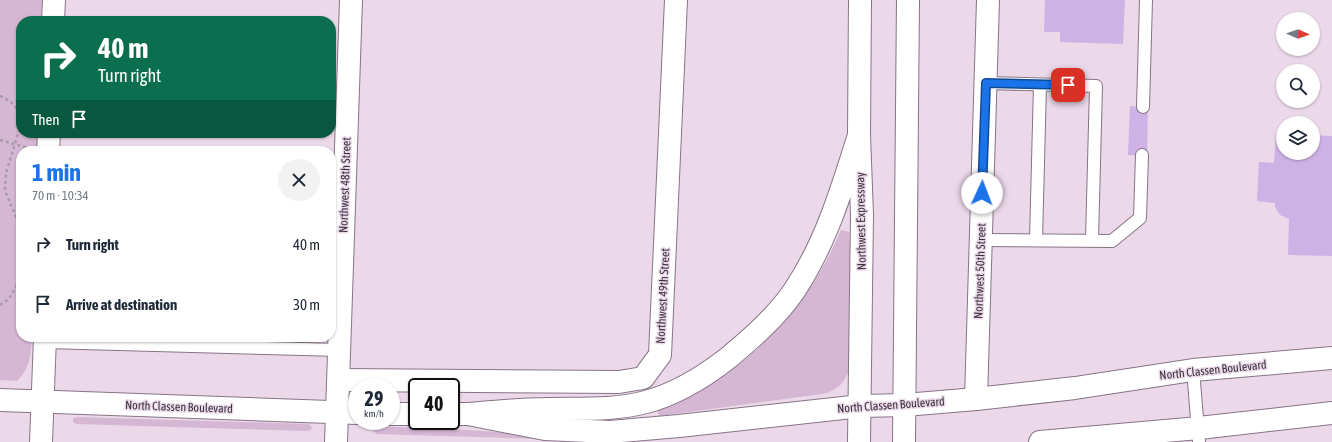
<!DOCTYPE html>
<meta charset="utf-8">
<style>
:root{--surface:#fff;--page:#f2f2f3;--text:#1f2937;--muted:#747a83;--accent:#1a73e8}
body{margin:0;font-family:"Asap Condensed",sans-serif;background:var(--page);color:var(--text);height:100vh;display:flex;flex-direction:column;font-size:15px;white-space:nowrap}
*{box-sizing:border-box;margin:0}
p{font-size:13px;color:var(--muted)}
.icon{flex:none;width:22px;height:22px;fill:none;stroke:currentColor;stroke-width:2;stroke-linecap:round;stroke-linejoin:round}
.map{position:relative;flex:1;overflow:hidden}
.sheet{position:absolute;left:16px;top:146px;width:320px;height:196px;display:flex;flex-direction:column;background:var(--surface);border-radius:16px;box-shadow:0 1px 3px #0004}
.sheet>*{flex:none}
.hud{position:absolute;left:16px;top:16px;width:320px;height:122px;border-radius:16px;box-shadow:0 1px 3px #0004;background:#0b6e4f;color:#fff;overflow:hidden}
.needle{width:26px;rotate:92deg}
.buttons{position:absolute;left:1276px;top:12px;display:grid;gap:8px}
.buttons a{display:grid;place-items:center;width:44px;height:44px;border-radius:50%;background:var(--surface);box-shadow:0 1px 3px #0004;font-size:20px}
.speed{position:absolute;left:348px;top:378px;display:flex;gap:8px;font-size:20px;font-weight:700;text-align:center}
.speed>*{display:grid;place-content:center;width:52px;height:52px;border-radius:50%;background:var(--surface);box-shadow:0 1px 3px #0004;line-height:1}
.speed small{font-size:10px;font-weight:400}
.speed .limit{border:2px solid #111;border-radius:6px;background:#fff;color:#111}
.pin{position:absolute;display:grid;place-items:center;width:34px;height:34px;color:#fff;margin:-17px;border-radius:8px;box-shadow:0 2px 6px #0006}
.me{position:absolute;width:44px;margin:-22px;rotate:2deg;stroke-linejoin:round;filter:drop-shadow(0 0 3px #0008)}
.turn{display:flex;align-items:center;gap:14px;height:84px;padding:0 16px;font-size:18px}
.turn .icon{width:52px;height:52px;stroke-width:2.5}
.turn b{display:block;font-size:28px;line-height:34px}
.then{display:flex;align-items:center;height:38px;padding:0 16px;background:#0003;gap:8px;font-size:15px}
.round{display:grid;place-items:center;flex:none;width:42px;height:42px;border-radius:21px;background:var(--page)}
.overview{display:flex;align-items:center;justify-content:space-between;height:68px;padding:0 16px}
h1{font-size:24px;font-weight:700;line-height:30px;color:var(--accent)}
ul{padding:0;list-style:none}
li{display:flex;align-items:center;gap:12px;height:60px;padding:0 16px}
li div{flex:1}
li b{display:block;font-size:15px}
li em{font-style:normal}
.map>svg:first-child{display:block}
.green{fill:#d5b6d3}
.building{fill:#ceb2e6}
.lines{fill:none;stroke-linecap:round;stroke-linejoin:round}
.lane-casing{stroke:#867585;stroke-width:14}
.street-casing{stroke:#867585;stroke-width:24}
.secondary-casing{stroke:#867585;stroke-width:24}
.highway-casing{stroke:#867585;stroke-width:24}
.path{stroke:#a99ba9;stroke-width:2.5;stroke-dasharray:3 3;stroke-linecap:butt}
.lane{stroke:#fff;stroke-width:12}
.street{stroke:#fff;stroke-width:22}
.secondary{stroke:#fff;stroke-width:22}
.highway{stroke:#fff;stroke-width:22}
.route-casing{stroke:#114b97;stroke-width:10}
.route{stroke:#1a73e8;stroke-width:7}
.labels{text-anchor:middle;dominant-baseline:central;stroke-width:3;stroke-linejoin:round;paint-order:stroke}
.street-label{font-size:12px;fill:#3b343b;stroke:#ebd9ea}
</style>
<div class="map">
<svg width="1332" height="442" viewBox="0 0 1332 442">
<rect width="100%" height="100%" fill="#ebd9ea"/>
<!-- green -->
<g class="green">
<path d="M 0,0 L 42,0 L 41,21 L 21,21 L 21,133 L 38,133 L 37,151 L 21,151 L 21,337 L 32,337 C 31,354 30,369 17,381 L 0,380 Z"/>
<path d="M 841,230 L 849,232 L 851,256 L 849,371 C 843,384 837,391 822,394 L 659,416 L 657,408 C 667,405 677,402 686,398 C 754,366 813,299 841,230 Z"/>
<path d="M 77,417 L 309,424 L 312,427 L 311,430 L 307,431 L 76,424 L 73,422 L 73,418 Z"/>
<path d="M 376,426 L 467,430 L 544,435 L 545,439 L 377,434 L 372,430 L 373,427 Z"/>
</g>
<!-- building -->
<g class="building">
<path d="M 1045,0 L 1125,0 L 1123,44 L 1060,42 L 1060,32 L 1044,32 Z"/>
<path d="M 1130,106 L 1148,107 L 1147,156 L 1128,155 Z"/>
<path d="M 1276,133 L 1283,133 L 1283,153 L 1313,153 L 1313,135 L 1332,136 L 1332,256 L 1288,255 L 1289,219 L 1280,215 L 1275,207 L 1275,203 L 1257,201 L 1259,162 L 1274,163 Z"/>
</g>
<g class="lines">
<!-- lane casing -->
<g class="lane-casing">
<g id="lane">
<path d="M 986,83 L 1096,86 L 1092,240"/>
<path d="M 1143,107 L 1146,0"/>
<path d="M 981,240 L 1112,241 L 1140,218 L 1142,155"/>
<path d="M 1036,240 L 1040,85"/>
<path d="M 45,342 L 340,350"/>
<path d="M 1193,370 L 1199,442"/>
</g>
</g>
<!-- street casing -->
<g class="street-casing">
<g id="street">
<path d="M 53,21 L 54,0"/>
<path d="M 48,151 L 49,133"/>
<path d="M 339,380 L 619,382 L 643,378 L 660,355 L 676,0"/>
<path d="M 41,442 L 45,337"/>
<path d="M 336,442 L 351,0"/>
</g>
</g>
<!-- secondary casing -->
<g class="secondary-casing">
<g id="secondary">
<path d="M 976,399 L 988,0"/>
<path d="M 0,400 L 357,413"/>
<path d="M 391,414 L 417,414"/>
<path d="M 451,414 L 468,414 L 545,429 L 610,432 L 679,426 L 861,406 L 905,405 L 976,399 L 1075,388 L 1193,370 L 1332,358"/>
<path d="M 1040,442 L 1199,428 L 1332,413"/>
</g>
</g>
<!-- highway casing -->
<g class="highway-casing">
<g id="highway">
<path d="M 468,414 C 493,412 519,409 544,409 C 578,408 612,411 646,402 C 676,394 705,376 728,358 C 752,338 777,316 794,291 C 826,243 842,189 859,135"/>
<path d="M 859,442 L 862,215 L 859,135 L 860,0"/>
<path d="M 904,442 L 908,0"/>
</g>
</g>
<!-- path -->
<g class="path">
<path d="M 0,96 C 15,102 21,111 20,127 L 6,173 L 5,191 L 21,229"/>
<path d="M 0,140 L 28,148"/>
<path d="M 0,305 L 9,299 L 21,278"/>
</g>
<!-- lane -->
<use href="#lane" class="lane"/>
<!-- street -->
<use href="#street" class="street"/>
<!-- secondary -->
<use href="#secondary" class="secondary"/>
<!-- highway -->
<use href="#highway" class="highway"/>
</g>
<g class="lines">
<!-- route casing -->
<g class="route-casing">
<path id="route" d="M 982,193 L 986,83 L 1068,85"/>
</g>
<!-- route -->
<use href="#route" class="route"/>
</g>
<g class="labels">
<!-- street labels -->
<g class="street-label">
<text transform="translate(345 185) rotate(-88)">Northwest 48th Street</text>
<text transform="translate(861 221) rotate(-91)">Northwest Expressway</text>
<text transform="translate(980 271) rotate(-88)">Northwest 50th Street</text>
<text transform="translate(663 296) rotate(-87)">Northwest 49th Street</text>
<text transform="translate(1213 370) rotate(-6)">North Classen Boulevard</text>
<text transform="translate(891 405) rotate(-4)">North Classen Boulevard</text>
<text transform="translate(179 407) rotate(2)">North Classen Boulevard</text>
</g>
</g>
</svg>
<div class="buttons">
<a><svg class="needle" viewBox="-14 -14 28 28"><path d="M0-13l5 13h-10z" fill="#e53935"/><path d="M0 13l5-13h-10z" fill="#747a83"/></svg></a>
<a><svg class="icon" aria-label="search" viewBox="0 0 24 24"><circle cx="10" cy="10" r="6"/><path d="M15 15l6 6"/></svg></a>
<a><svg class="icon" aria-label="layers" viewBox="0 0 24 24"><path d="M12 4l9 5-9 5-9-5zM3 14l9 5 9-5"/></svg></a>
</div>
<div class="speed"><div>29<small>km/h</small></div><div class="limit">40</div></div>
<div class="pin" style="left:1068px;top:85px;background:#d93025"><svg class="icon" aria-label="arrive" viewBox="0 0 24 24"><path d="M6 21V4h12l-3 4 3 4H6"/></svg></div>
<svg class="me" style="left:982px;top:193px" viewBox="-20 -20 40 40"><circle r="19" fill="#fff"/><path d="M0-13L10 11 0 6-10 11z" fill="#1a73e8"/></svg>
<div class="hud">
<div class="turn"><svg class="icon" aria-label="right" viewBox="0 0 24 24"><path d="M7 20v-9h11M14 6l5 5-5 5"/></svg><div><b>40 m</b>Turn right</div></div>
<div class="then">Then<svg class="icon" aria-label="arrive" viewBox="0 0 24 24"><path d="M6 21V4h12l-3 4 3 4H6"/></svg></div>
</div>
<section class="sheet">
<div class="overview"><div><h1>1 min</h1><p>70 m · 10:34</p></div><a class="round"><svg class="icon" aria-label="close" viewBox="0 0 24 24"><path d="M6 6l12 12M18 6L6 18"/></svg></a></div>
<ul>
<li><svg class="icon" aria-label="right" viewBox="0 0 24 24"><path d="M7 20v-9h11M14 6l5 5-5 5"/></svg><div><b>Turn right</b></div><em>40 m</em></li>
<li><svg class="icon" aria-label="arrive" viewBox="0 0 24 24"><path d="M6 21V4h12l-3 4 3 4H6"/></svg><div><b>Arrive at destination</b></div><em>30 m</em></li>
</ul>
</section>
</div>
